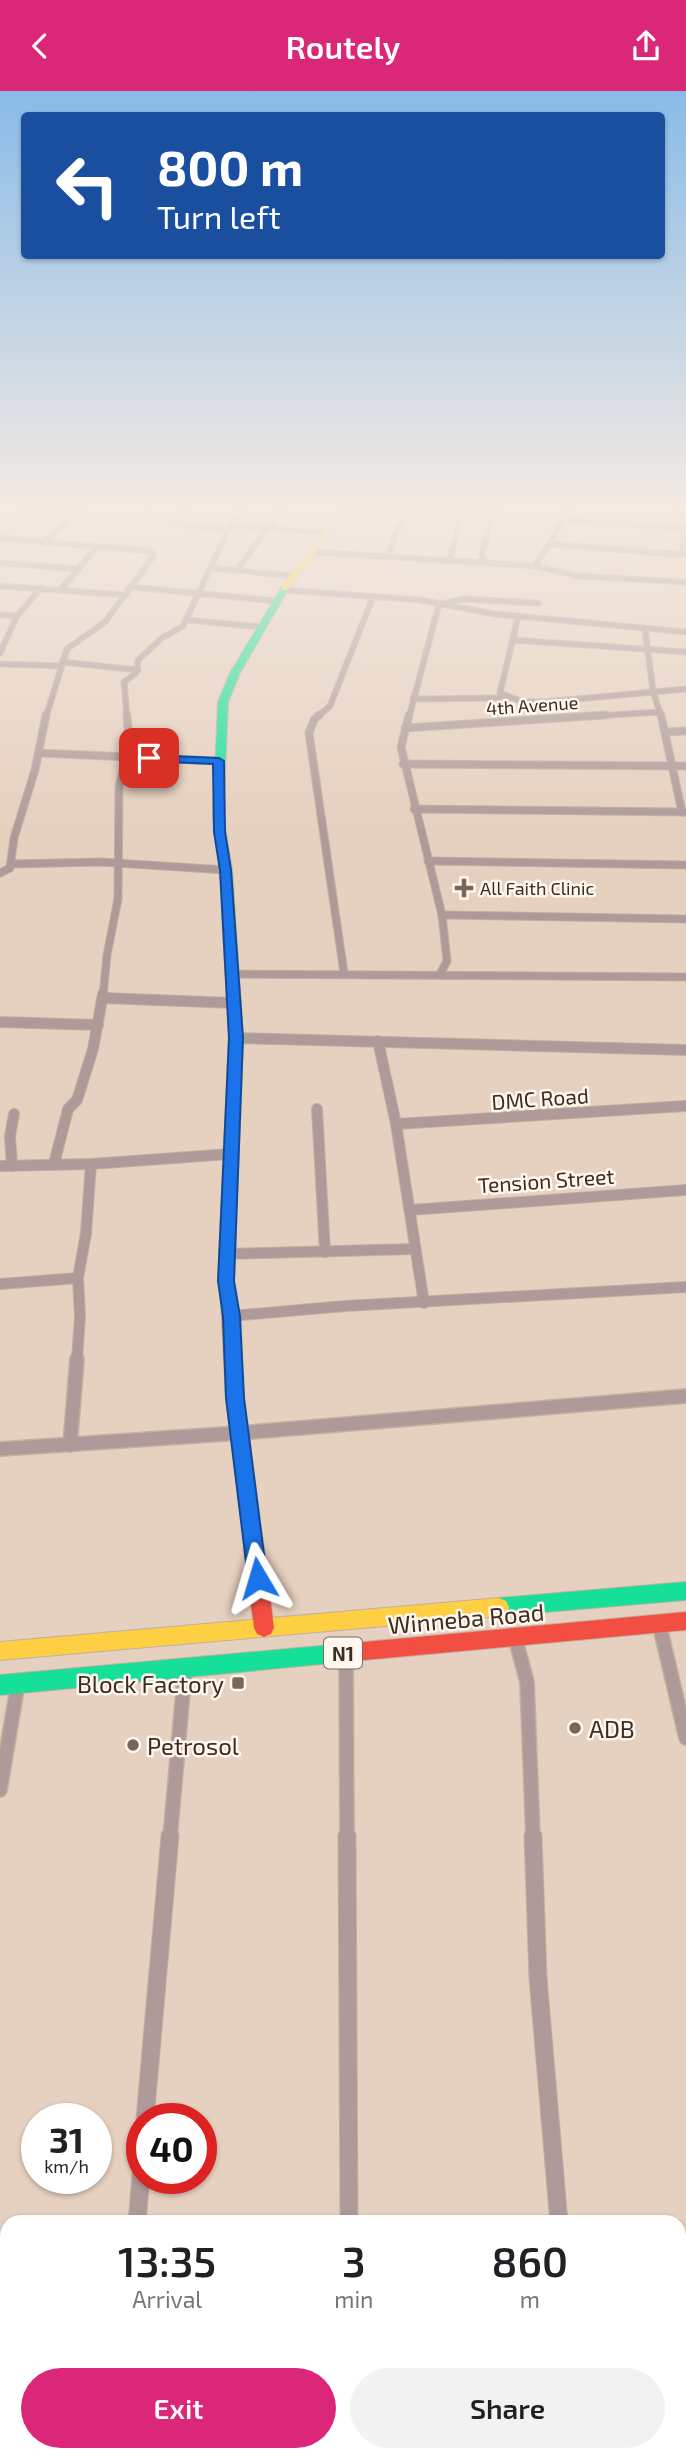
<!DOCTYPE html>
<style>
:root{--surface:#fff;--page:#f2f2f2;--text:#202124;--muted:#757577;--accent:#db2777}
body{margin:0;font-family:"Exo 2",sans-serif;background:var(--page);color:var(--text);height:100vh;display:flex;flex-direction:column;font-size:26px;white-space:nowrap}
*{box-sizing:border-box;margin:0}
p{font-size:23px;color:var(--muted)}
.icon{flex:none;width:38px;height:38px;fill:none;stroke:currentColor;stroke-width:2;stroke-linecap:round;stroke-linejoin:round}
.map{position:relative;flex:1;overflow:hidden}
.drawer{position:absolute;left:0px;top:2124px;width:686px;height:247px;display:flex;flex-direction:column;background:var(--surface);border-radius:21px 21px 0 0;box-shadow:0 2px 5px #0004}
.drawer>*{flex:none}
.banner{position:absolute;left:21px;top:21px;width:644px;height:147px;border-radius:7px;box-shadow:0 2px 5px #0004;background:#1a4fa0;color:#fff;overflow:hidden}
.speed{position:absolute;left:21px;top:2012px;display:flex;gap:14px;font-size:35px;font-weight:700;text-align:center}
.speed>*{display:grid;place-content:center;width:91px;height:91px;border-radius:50%;background:var(--surface);box-shadow:0 2px 5px #0004;line-height:1}
.speed small{font-size:18px;font-weight:400}
.speed .limit{border:10px solid #d22;background:#fff;color:#111}
.pin{position:absolute;display:grid;place-items:center;width:60px;height:60px;color:#fff;margin:-30px;border-radius:14px;box-shadow:0 4px 10px #0006}
.me{position:absolute;width:77px;margin:-38px;rotate:353deg;stroke-linejoin:round;filter:drop-shadow(0 0 5px #0008)}
.turn{display:flex;align-items:center;gap:24px;height:147px;padding:0 21px;font-size:32px}
.turn .icon{width:91px;height:91px;stroke-width:2.5}
.turn b{display:block;font-size:49px;line-height:60px}
.eta{display:flex;justify-content:space-evenly;align-items:center;height:119px;text-align:center}
.eta b{font-size:42px;font-weight:600;line-height:49px}
.primary-button{display:flex;gap:14px;margin-top:auto;padding:14px 21px}
.primary-button a{flex:1;height:80px;border-radius:42px;background:var(--accent);color:#fff;font-size:28px;font-weight:600;line-height:80px;text-align:center}
.primary-button a+a{background:var(--page);color:var(--text)}
header{display:flex;justify-content:space-between;align-items:center;height:91px;padding:0 21px;background:var(--accent);color:#fff;font-size:32px;font-weight:600}
.map>svg:first-child{display:block}
.lines{fill:none;stroke-linecap:round;stroke-linejoin:round}
.street-far4-casing{stroke:#c1b0a2;stroke-width:7}
.street-far3-casing{stroke:#c1b0a2;stroke-width:9}
.street-far2-casing{stroke:#c1b0a2;stroke-width:12}
.street-far1-casing{stroke:#c1b0a2;stroke-width:16}
.street-casing{stroke:#c1b0a2;stroke-width:19}
.fast-casing{stroke:#c1b0a2;stroke-width:2}
.slow-casing{stroke:#c1b0a2;stroke-width:2}
.jam-casing{stroke:#c1b0a2;stroke-width:2}
.street-far4{stroke:#ad9a99;stroke-width:5}
.street-far3{stroke:#ad9a99;stroke-width:7}
.street-far2{stroke:#ad9a99;stroke-width:10}
.street-far1{stroke:#ad9a99;stroke-width:13}
.street{stroke:#ad9a99;stroke-width:17}
.fast{fill:#16e098;fill-rule:evenodd}
.slow{fill:#ffcf43;fill-rule:evenodd}
.jam{fill:#f24e42;fill-rule:evenodd}
.route{fill:#1a73e8;stroke:#114b97;stroke-width:2}
.poi-dot{fill:#786658;stroke:#fff7f0;stroke-width:2.5}
.labels{text-anchor:middle;dominant-baseline:central;stroke-width:5;stroke-linejoin:round;paint-order:stroke}
.far-street-label{font-size:18px;fill:#3c2d20;stroke:#fff7f0}
.far-poi-label{font-size:18px;fill:#3c2d20;stroke:#fff7f0;text-anchor:start}
.shield{fill:#fff7f0;stroke:#766a5e;stroke-width:2}
.shield-label{font-size:19px;font-weight:bold;fill:#3c2d20}
.street-label{font-size:21px;fill:#3c2d20;stroke:#fff7f0}
.near-street-label{font-size:24px;fill:#3c2d20;stroke:#fff7f0}
.near-poi-label{font-size:24px;fill:#3c2d20;stroke:#fff7f0;text-anchor:start}
</style>
<header><svg class="icon" aria-label="back" viewBox="0 0 24 24"><path d="M15 5l-7 7 7 7"/></svg>Routely<svg class="icon" aria-label="share" viewBox="0 0 24 24"><path d="M12 15V3M7 8l5-5 5 5M5 13v7h14v-7"/></svg></header>
<div class="map">
<svg width="686" height="2371" viewBox="0 0 686 2371">
<rect width="100%" height="100%" fill="#e6d0bf"/>
<g class="lines">
<!-- street-far4 casing -->
<g class="street-far4-casing">
<g id="street-far4">
<path d="M 189,413 L 172,432 L 228,439"/>
<path d="M 675,413 L 685,437 L 682,463"/>
<path d="M 414,414 L 494,420"/>
<path d="M 149,416 L 153,413"/>
<path d="M 345,416 L 409,422"/>
<path d="M 20,418 L 76,425"/>
<path d="M 564,429 L 686,437"/>
<path d="M 231,434 L 326,442"/>
<path d="M 0,447 L 149,460 L 154,464 L 105,531 L 67,558 L 46,626"/>
<path d="M 43,452 L 87,413"/>
<path d="M 550,453 L 686,464"/>
<path d="M 313,461 L 535,475 L 578,485 L 686,491"/>
<path d="M 389,465 L 395,444 L 412,418"/>
<path d="M 450,469 L 462,419"/>
<path d="M 478,471 L 484,468 L 482,463 L 495,413"/>
<path d="M 0,472 L 79,478"/>
<path d="M 535,475 L 564,429 L 568,413"/>
<path d="M 211,477 L 294,485"/>
<path d="M 237,479 L 284,413"/>
<path d="M 0,495 L 126,504"/>
<path d="M 131,496 L 276,510"/>
<path d="M 61,498 L 97,456"/>
<path d="M 283,499 L 420,509 L 494,523 L 686,541"/>
<path d="M 442,513 L 464,508 L 538,512"/>
<path d="M 0,524 L 17,525"/>
<path d="M 518,526 L 500,602 L 523,611 L 545,611 L 686,598"/>
<path d="M 187,529 L 262,536"/>
<path d="M 645,538 L 653,600 L 661,626"/>
<path d="M 513,549 L 686,561"/>
<path d="M 0,562 L 17,525 L 41,497"/>
<path d="M 62,571 L 138,579"/>
<path d="M 0,573 L 62,575"/>
<path d="M 413,608 L 507,607"/>
<path d="M 127,626 L 124,591 L 136,582 L 138,569 L 162,547 L 183,535 L 228,439 L 248,413"/>
<path d="M 317,626 L 330,615 L 373,506"/>
<path d="M 409,626 L 439,513"/>
<path d="M 578,626 L 660,621"/>
</g>
</g>
<!-- street-far3 casing -->
<g class="street-far3-casing">
<g id="street-far3">
<path d="M 319,624 L 314,629 L 309,642 L 344,882"/>
<path d="M 409,624 L 401,656 L 442,824 L 447,870 L 440,883"/>
<path d="M 661,624 L 682,721"/>
<path d="M 405,637 L 606,624"/>
<path d="M 666,641 L 686,640"/>
<path d="M 39,662 L 219,670"/>
<path d="M 403,673 L 686,675"/>
<path d="M 414,718 L 686,721"/>
<path d="M 428,770 L 686,774"/>
<path d="M 11,773 L 100,771 L 226,779"/>
<path d="M 0,782 L 10,777 L 14,747 L 35,679 L 46,624"/>
<path d="M 442,824 L 686,828"/>
<path d="M 233,883 L 686,886"/>
<path d="M 103,905 L 107,864 L 118,808 L 119,696 L 129,654 L 127,624"/>
</g>
</g>
<!-- street-far2 casing -->
<g class="street-far2-casing">
<g id="street-far2">
<path d="M 103,907 L 234,912"/>
<path d="M 0,931 L 98,934"/>
<path d="M 236,947 L 686,959"/>
<path d="M 378,950 L 396,1033 L 424,1212"/>
<path d="M 317,1018 L 325,1161"/>
<path d="M 396,1033 L 686,1015"/>
<path d="M 54,1073 L 68,1018 L 77,1009 L 93,958 L 103,903"/>
<path d="M 0,1075 L 91,1073 L 230,1063"/>
<path d="M 12,1075 L 10,1045 L 14,1023"/>
<path d="M 410,1119 L 686,1099"/>
<path d="M 227,1163 L 415,1158"/>
<path d="M 0,1193 L 78,1187"/>
<path d="M 231,1225 L 345,1215 L 686,1196"/>
<path d="M 77,1269 L 80,1226 L 78,1187 L 86,1142 L 91,1073"/>
</g>
</g>
<!-- street-far1 casing -->
<g class="street-far1-casing">
<g id="street-far1">
<path d="M 70,1354 L 77,1268"/>
<path d="M 0,1358 L 240,1342 L 686,1305"/>
<path d="M 659,1532 L 686,1647"/>
<path d="M 515,1546 L 527,1591 L 533,1747"/>
<path d="M 346,1562 L 347,1747"/>
<path d="M 0,1699 L 18,1592"/>
<path d="M 170,1747 L 185,1578"/>
</g>
</g>
<!-- street casing -->
<g class="street-casing">
<g id="street">
<path d="M 347,1745 L 349,2132"/>
<path d="M 533,1745 L 538,1887 L 559,2132"/>
<path d="M 145,2028 L 170,1745"/>
<path d="M 137,2132 L 142,2073"/>
<path d="M 0,2366 L 686,2368"/>
</g>
</g>
<!-- fast casing -->
<g class="fast-casing">
<g id="fast">
<path d="M 285,495 L 289,497 L 240,582 L 228,611 L 223,725 L 232,779 L 243,947 L 234,1190 L 237,1210 L 235,1214 L 223,1214 L 218,1190 L 229,947 L 220,779 L 213,725 L 218,611 L 230,582 L 281,497 Z"/>
<path d="M 686,1491 L 686,1509 L 499,1525 L 492,1522 L 489,1516 L 492,1510 L 499,1507 Z"/>
<path d="M 364,1551 L 371,1553 L 374,1560 L 371,1567 L 364,1569 L 0,1604 L 0,1584 Z"/>
</g>
</g>
<!-- slow casing -->
<g class="slow-casing">
<g id="slow">
<path d="M 344,413 L 351,413 L 288,499 L 282,499 L 282,495 Z"/>
<path d="M 499,1507 L 506,1510 L 509,1516 L 506,1522 L 499,1525 L 0,1569 L 0,1551 Z"/>
</g>
</g>
<!-- jam casing -->
<g class="jam-casing">
<g id="jam">
<path d="M 229,1204 L 235,1206 L 237,1210 L 244,1307 L 274,1537 L 271,1543 L 264,1546 L 257,1543 L 254,1537 L 226,1307 L 221,1210 L 223,1206 Z"/>
<path d="M 686,1521 L 686,1539 L 364,1569 L 357,1567 L 354,1560 L 357,1553 L 364,1551 Z"/>
</g>
</g>
<!-- street-far4 -->
<use href="#street-far4" class="street-far4"/>
<!-- street-far3 -->
<use href="#street-far3" class="street-far3"/>
<!-- street-far2 -->
<use href="#street-far2" class="street-far2"/>
<!-- street-far1 -->
<use href="#street-far1" class="street-far1"/>
<!-- street -->
<use href="#street" class="street"/>
<!-- fast -->
<use href="#fast" class="fast"/>
<!-- slow -->
<use href="#slow" class="slow"/>
<!-- jam -->
<use href="#jam" class="jam"/>
</g>
<!-- sky -->
<linearGradient id="sky" x2="0" y2="1"><stop stop-color="#88bbe8"/><stop offset="0.56" stop-color="#f4eae2"/><stop offset="1" stop-color="#f4eae2" stop-opacity="0"/></linearGradient>
<rect width="686" height="744" fill="url(#sky)"/>
<!-- route -->
<path class="route" d="M 149,664 L 219,667 L 224,670 L 225,741 L 231,779 L 243,947 L 234,1190 L 240,1225 L 244,1307 L 267,1487 L 265,1493 L 258,1495 L 251,1493 L 248,1487 L 226,1307 L 223,1225 L 218,1190 L 229,947 L 220,779 L 214,741 L 213,673 L 145,670 L 145,665 Z"/>
<!-- markers -->
<g class="poi-dot">
<path d="M460.5 786.5h7v7h7v7h-7v7h-7v-7h-7v-7h7z"/>
<rect x="231" y="1585" width="14" height="14" rx="3.5"/>
<circle cx="575" cy="1637" r="7"/>
<circle cx="133" cy="1654" r="7"/>
</g>
<g class="labels">
<!-- far-street labels -->
<g class="far-street-label">
<text transform="translate(532 614) rotate(-4)">4th Avenue</text>
</g>
<!-- far-poi labels -->
<g class="far-poi-label">
<text x="480" y="797">All Faith Clinic</text>
</g>
<!-- shield labels -->
<rect class="shield" x="324" y="1546.5" width="38" height="31" rx="5"/>
<g class="shield-label">
<text x="343" y="1562">N1</text>
</g>
<!-- street labels -->
<g class="street-label">
<text transform="translate(540 1007) rotate(-4)">DMC Road</text>
<text transform="translate(546 1089) rotate(-4)">Tension Street</text>
</g>
<!-- near-street labels -->
<g class="near-street-label">
<text transform="translate(466 1527) rotate(-5)">Winneba Road</text>
</g>
<!-- near-poi labels -->
<g class="near-poi-label">
<text x="224" y="1592" text-anchor="end">Block Factory</text>
<text x="589" y="1637">ADB</text>
<text x="147" y="1654">Petrosol</text>
</g>
</g>
</svg>
<div class="speed"><div>31<small>km/h</small></div><div class="limit">40</div></div>
<div class="pin" style="left:149px;top:667px;background:#d93025"><svg class="icon" aria-label="arrive" viewBox="0 0 24 24"><path d="M6 21V4h12l-3 4 3 4H6"/></svg></div>
<svg class="me" style="left:258px;top:1487px" viewBox="-20 -20 40 40"><path d="M0-17L14 15 0 8-14 15z" fill="#1a73e8" stroke="#fff" stroke-width="4"/></svg>
<div class="banner">
<div class="turn"><svg class="icon" aria-label="left" viewBox="0 0 24 24"><path d="M17 20v-9H6M10 6l-5 5 5 5"/></svg><div><b>800 m</b>Turn left</div></div>
</div>
<section class="drawer">
<div class="eta">
<div><b>13:35</b><p>Arrival</p></div>
<div><b>3</b><p>min</p></div>
<div><b>860</b><p>m</p></div>
</div>
<div class="primary-button"><a>Exit</a><a>Share</a></div>
</section>
</div>
